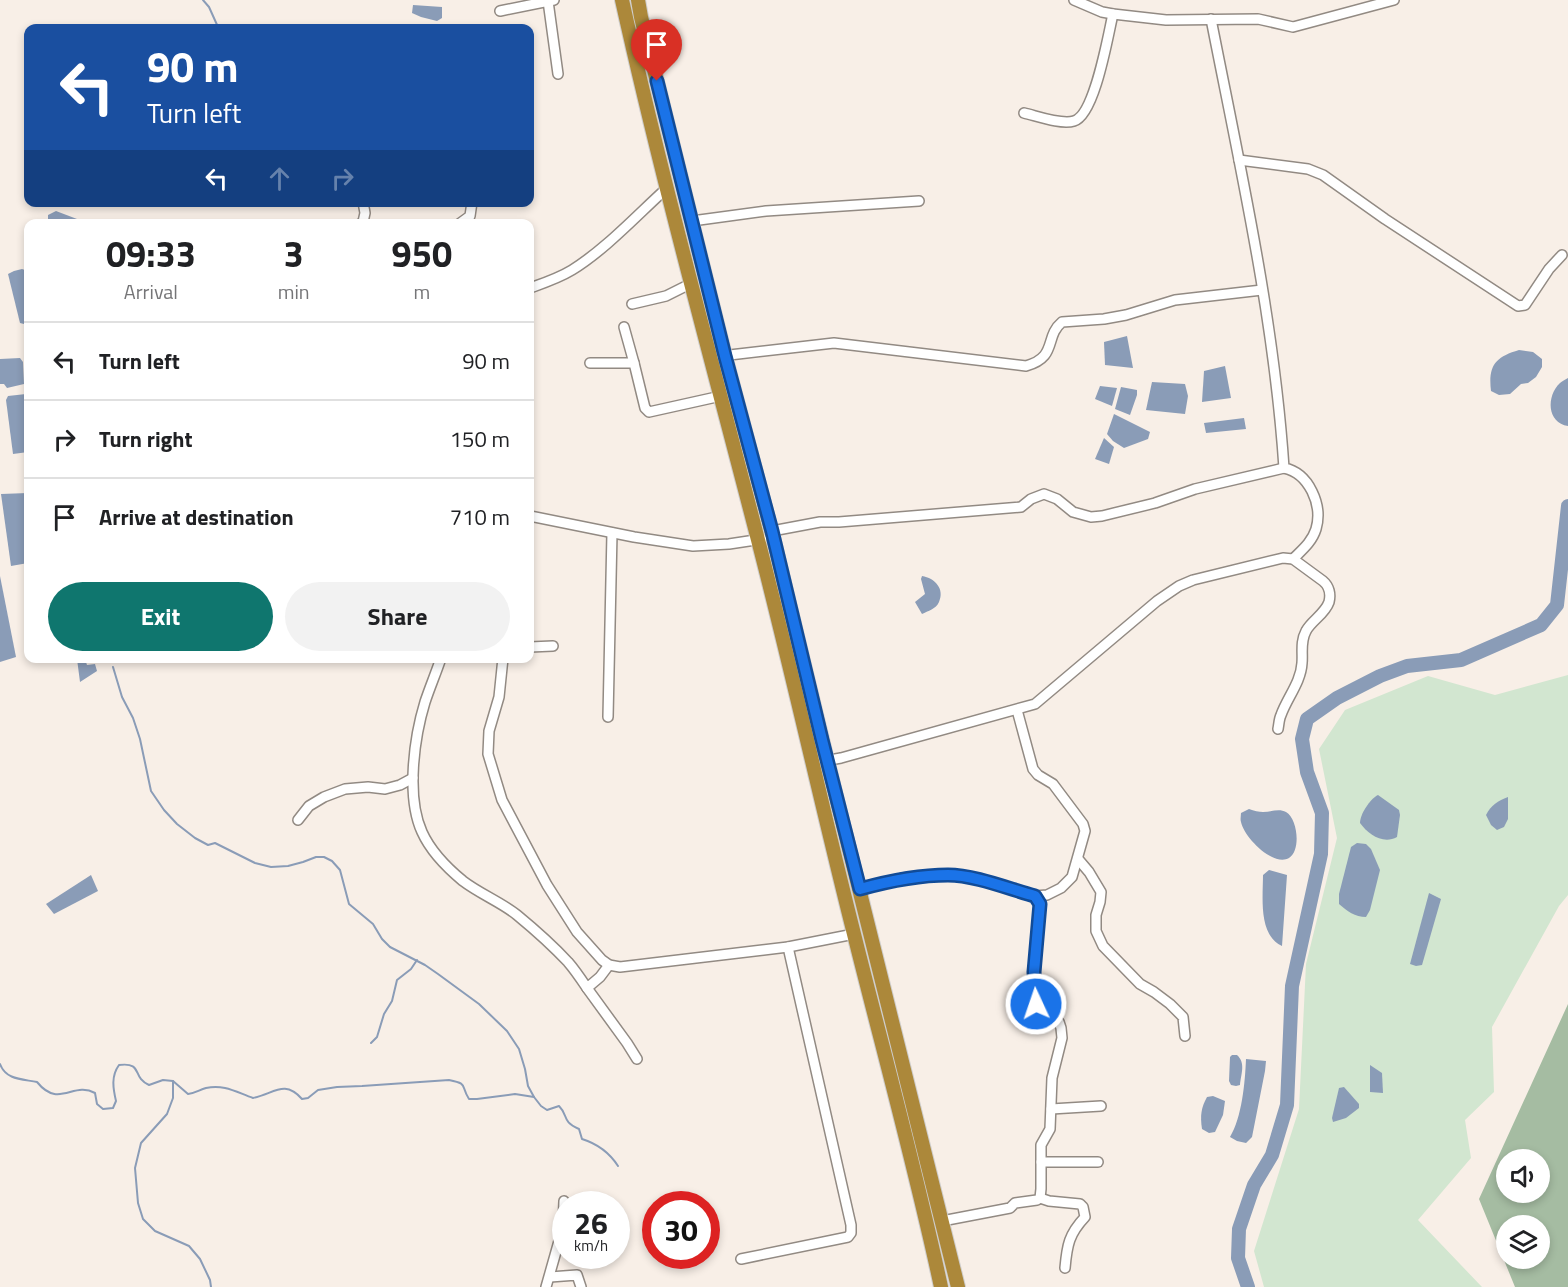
<!DOCTYPE html>
<style>
:root{--surface:#fff;--page:#f2f2f2;--text:#202124;--muted:#757577;--line:#e0e0e0;--accent:#0f766e}
body{margin:0;font-family:"Titillium Web",sans-serif;background:var(--page);color:var(--text);height:100vh;display:flex;flex-direction:column;font-size:22px;white-space:nowrap}
*{box-sizing:border-box;margin:0}
p{font-size:20px;color:var(--muted)}
.icon{flex:none;width:33px;height:33px;fill:none;stroke:currentColor;stroke-width:2;stroke-linecap:round;stroke-linejoin:round}
.map{position:relative;flex:1;overflow:hidden}
.drawer{position:absolute;left:24px;top:219px;width:510px;height:444px;display:flex;flex-direction:column;background:var(--surface);border-radius:12px;box-shadow:0 3px 9px #0003}
.drawer>*{flex:none}
.hud{position:absolute;left:24px;top:24px;width:510px;height:183px;border-radius:12px;box-shadow:0 3px 9px #0003;background:#1a4fa0;color:#fff;overflow:hidden}
.buttons{position:absolute;left:1496px;top:1149px;display:grid;gap:12px}
.buttons a{display:grid;place-items:center;width:54px;height:54px;border-radius:50%;background:var(--surface);box-shadow:0 3px 9px #0003;font-size:30px}
.speed{position:absolute;left:552px;top:1191px;display:flex;gap:12px;font-size:30px;font-weight:700;text-align:center}
.speed>*{display:grid;place-content:center;width:78px;height:78px;border-radius:50%;background:var(--surface);box-shadow:0 3px 9px #0003;line-height:1}
.speed small{font-size:15px;font-weight:400}
.speed .limit{border:9px solid #d22;background:#fff;color:#111}
.pin{position:absolute;display:grid;place-items:center;width:51px;height:51px;color:#fff;margin:-62px -26px;border-radius:50% 50% 50% 0;rotate:-45deg;box-shadow:0 0 6px #0007}
.pin .icon{rotate:45deg}
.me{position:absolute;width:66px;margin:-33px;rotate:357deg;stroke-linejoin:round;filter:drop-shadow(0 0 4px #0008)}
.turn{display:flex;align-items:center;gap:21px;height:126px;padding:0 24px;font-size:27px}
.turn .icon{width:78px;height:78px;stroke-width:2.5}
.turn b{display:block;font-size:42px;line-height:51px}
.lanes{display:flex;align-items:center;height:57px;padding:0 24px;background:#0003;justify-content:center;gap:30px;direction:ltr}
.lanes .off{opacity:.35}
.eta{display:flex;justify-content:space-evenly;align-items:center;height:102px;text-align:center}
.eta b{font-size:36px;font-weight:700;line-height:42px}
.button{display:flex;gap:12px;margin-top:auto;padding:12px 24px}
.button a{flex:1;height:69px;border-radius:36px;background:var(--accent);color:#fff;font-size:24px;font-weight:700;line-height:69px;text-align:center}
.button a+a{background:var(--page);color:var(--text)}
ul{padding:0;list-style:none}
li{display:flex;align-items:center;gap:18px;height:78px;padding:0 24px;border-top:2px solid var(--line)}
li div{flex:1}
li b{display:block;font-size:22px}
li em{font-style:normal}
.map>svg:first-child{display:block}
.green{fill:#d2e6d0}
.forest{fill:#a5bca2;fill-rule:evenodd}
.water{fill:#8a9cb7}
.lines{fill:none;stroke-linecap:round;stroke-linejoin:round}
.stream{stroke:#8a9cb7;stroke-width:2}
.river{stroke:#8a9cb7;stroke-width:14}
.minor-casing{stroke:#928a83;stroke-width:12}
.highway-casing{stroke:#cfcecd;stroke-width:16}
.minor{stroke:#fff;stroke-width:9}
.highway{stroke:#ac883a;stroke-width:14}
.route-casing{stroke:#114b97;stroke-width:15}
.route{stroke:#1a73e8;stroke-width:10}
</style>
<div class="map">
<svg width="1568" height="1287" viewBox="0 0 1568 1287">
<rect width="100%" height="100%" fill="#f8efe7"/>
<!-- green -->
<path class="green" d="M 1568,675 L 1568,895 L 1559,906 L 1492,1027 L 1494,1092 L 1465,1120 L 1471,1158 L 1418,1220 L 1482,1287 L 1264,1287 L 1254,1251 L 1299,1109 L 1306,964 L 1337,838 L 1319,749 L 1345,710 L 1428,676 L 1495,695 Z"/>
<!-- forest -->
<path class="forest" d="M 1568,1004 L 1568,1287 L 1515,1287 L 1479,1199 ZM 1506,1160 L 1539,1160 L 1539,1192 L 1506,1192 ZM 1506,1226 L 1539,1226 L 1539,1258 L 1506,1258 Z"/>
<!-- water -->
<g class="water">
<path d="M 413,5 L 442,7 L 442,18 L 437,21 L 421,17 L 412,13 Z"/>
<path d="M 56,211 L 77,219 L 77,223 L 48,223 L 48,215 Z"/>
<path d="M 22,269 L 28,271 L 28,325 L 20,323 L 8,274 L 14,271 Z"/>
<path d="M 1127,336 L 1133,368 L 1105,365 L 1104,342 Z"/>
<path d="M 1519,350 L 1533,352 L 1542,359 L 1542,367 L 1536,377 L 1528,383 L 1521,384 L 1510,394 L 1499,395 L 1491,391 C 1488,366 1495,357 1519,350 Z"/>
<path d="M 20,358 L 23,362 L 24,384 L 7,388 L 4,384 L 0,384 L 0,359 Z"/>
<path d="M 1225,366 L 1231,398 L 1202,402 L 1204,371 Z"/>
<path d="M 1568,378 L 1568,426 C 1547,423 1546,396 1560,383 C 1562,381 1565,380 1568,378 Z"/>
<path d="M 1152,382 L 1185,384 L 1188,396 L 1185,414 L 1146,410 Z"/>
<path d="M 1100,386 L 1117,388 L 1112,406 L 1095,399 Z"/>
<path d="M 1121,387 L 1137,390 L 1137,395 L 1130,415 L 1115,409 Z"/>
<path d="M 26,394 L 28,410 L 28,452 L 13,454 L 6,400 L 8,396 Z"/>
<path d="M 1114,414 L 1150,432 L 1148,439 L 1124,448 L 1113,441 L 1107,434 Z"/>
<path d="M 1244,418 L 1246,429 L 1206,433 L 1204,423 Z"/>
<path d="M 1104,438 L 1114,447 L 1109,464 L 1095,459 Z"/>
<path d="M 28,493 L 28,563 L 11,566 L 1,494 Z"/>
<path d="M 0,576 L 16,657 L 0,662 Z"/>
<path d="M 922,576 C 935,578 945,589 939,602 C 936,609 928,611 922,614 L 915,602 L 925,594 L 921,579 Z"/>
<path d="M 77,659 L 85,659 L 87,665 L 95,664 L 97,671 L 80,682 Z"/>
<path d="M 1378,795 L 1399,810 L 1400,815 L 1397,837 C 1383,845 1368,834 1360,823 C 1360,814 1370,799 1378,795 Z"/>
<path d="M 1508,797 L 1508,819 L 1504,827 L 1497,830 L 1491,825 L 1486,815 C 1491,805 1498,801 1508,797 Z"/>
<path d="M 1249,809 C 1254,811 1259,812 1263,812 C 1271,812 1279,808 1286,812 C 1298,819 1301,851 1289,858 C 1273,867 1244,837 1241,822 C 1240,819 1241,816 1241,813 Z"/>
<path d="M 1357,843 L 1366,844 L 1371,849 L 1380,870 L 1370,910 L 1366,917 C 1355,917 1347,911 1339,904 L 1339,894 L 1351,847 Z"/>
<path d="M 1269,870 L 1287,875 L 1282,946 C 1258,935 1263,897 1263,875 Z"/>
<path d="M 91,875 L 98,891 L 54,914 L 46,904 Z"/>
<path d="M 1429,893 L 1441,899 L 1422,965 L 1416,966 L 1410,964 Z"/>
<path d="M 1232,1055 L 1237,1055 C 1246,1063 1241,1074 1240,1085 L 1236,1086 L 1231,1085 L 1229,1081 L 1230,1057 Z"/>
<path d="M 1246,1059 L 1266,1061 L 1265,1071 L 1252,1137 L 1246,1143 L 1237,1141 L 1230,1137 C 1242,1117 1245,1083 1246,1059 Z"/>
<path d="M 1370,1065 L 1382,1073 L 1383,1093 L 1370,1092 Z"/>
<path d="M 1344,1087 L 1359,1104 L 1359,1108 L 1346,1118 L 1333,1122 L 1332,1118 L 1339,1088 Z"/>
<path d="M 1213,1096 L 1225,1101 L 1223,1115 L 1215,1132 L 1209,1133 L 1202,1129 C 1200,1116 1201,1108 1207,1097 Z"/>
</g>
<g class="lines">
<!-- stream -->
<g class="stream">
<path d="M 203,0 L 209,7 L 218,27 L 220,28"/>
<path d="M 113,667 L 122,697 L 133,718 L 140,739 L 151,791 L 164,810 L 177,824 L 195,838 L 208,845 L 215,843 L 255,863 L 271,867 L 288,866 L 303,862 L 316,857 L 324,857 L 332,861 L 340,870 L 349,904 L 373,924 L 382,939 L 390,947 L 425,965 L 438,974 L 479,1004 L 507,1031 L 519,1049 L 525,1069 L 528,1086 L 534,1097"/>
<path d="M 371,1043 L 377,1037 L 384,1014 L 392,1001 L 397,980 L 411,969 L 417,960"/>
<path d="M 0,1064 C 6,1080 22,1079 37,1082 C 59,1109 73,1081 95,1093 L 97,1104 L 103,1109 L 113,1108 L 116,1101 C 113,1088 111,1076 119,1065 C 144,1062 131,1077 149,1085 L 163,1080 L 173,1081 L 188,1094 C 196,1093 199,1090 206,1088 C 224,1084 236,1092 253,1098 C 274,1094 284,1079 302,1099 L 308,1098 L 318,1090 L 337,1087 L 362,1086 L 449,1080 C 469,1084 460,1085 469,1099 L 477,1099 L 515,1094 L 534,1097 L 541,1106 L 547,1110 L 559,1106 C 569,1116 561,1121 579,1129 L 582,1139 C 598,1144 609,1152 618,1166"/>
<path d="M 173,1081 L 173,1098 L 167,1114 L 141,1143 L 135,1168 L 138,1203 L 143,1219 L 155,1231 L 189,1246 L 200,1259 L 210,1280 L 211,1287"/>
</g>
<!-- river -->
<path class="river" d="M 1248,1287 L 1238,1258 L 1239,1229 L 1254,1185 L 1272,1155 L 1287,1105 L 1292,986 L 1321,854 L 1322,813 L 1307,772 L 1302,739 L 1307,719 L 1337,698 L 1380,676 L 1407,666 L 1461,660 L 1541,625 L 1557,605 L 1568,506"/>
<!-- minor casing -->
<g class="minor-casing">
<g id="minor">
<path d="M 1074,0 L 1102,12 L 1113,14 L 1166,20 L 1258,19 L 1293,27 L 1394,0"/>
<path d="M 548,1 L 558,74"/>
<path d="M 500,11 L 554,0"/>
<path d="M 1211,19 C 1240,167 1274,317 1284,468 C 1309,473 1323,505 1316,529 C 1312,542 1302,550 1293,559"/>
<path d="M 1024,113 C 1037,116 1061,125 1074,121 C 1095,115 1108,35 1113,14"/>
<path d="M 1239,160 L 1308,169 L 1323,175 L 1385,219 L 1518,306 L 1525,305 L 1549,269 L 1562,255"/>
<path d="M 692,221 L 766,211 L 919,201"/>
<path d="M 360,224 L 363,222 L 365,213 L 363,202"/>
<path d="M 459,224 L 470,216 L 472,202"/>
<path d="M 530,288 C 544,283 559,278 572,270 C 606,249 637,215 667,188"/>
<path d="M 632,304 L 666,296 L 692,283"/>
<path d="M 624,327 L 634,363"/>
<path d="M 721,356 L 834,343 L 1026,366 C 1058,357 1044,337 1062,322 L 1104,319 L 1126,315 L 1175,300 L 1262,290"/>
<path d="M 590,363 L 634,363 L 645,408 L 649,412 L 721,396"/>
<path d="M 530,516 L 634,537 L 693,546 L 729,544 L 762,539"/>
<path d="M 772,531 L 820,522 L 839,522 L 1021,507 L 1031,499 L 1044,494 L 1057,499 L 1073,512 L 1091,517 L 1102,516 L 1155,503 L 1195,489 L 1284,468"/>
<path d="M 530,647 L 553,646"/>
<path d="M 441,658 C 436,673 430,687 425,702 C 414,738 406,797 422,832 C 431,852 446,867 463,881 C 480,894 501,902 517,915 C 534,929 553,946 568,962 C 575,970 581,979 587,988 L 600,977 L 609,965"/>
<path d="M 503,658 L 499,697 L 489,731 L 488,754 L 502,800 L 547,885 L 577,932 L 602,960 L 609,965 L 620,967 L 788,947 L 854,934"/>
<path d="M 608,717 L 612,533"/>
<path d="M 824,761 L 841,758 L 1035,704 L 1157,601 L 1179,586 L 1193,580 L 1283,558 L 1293,559 L 1323,581 C 1329,586 1331,594 1329,602 C 1325,614 1311,621 1306,631 C 1300,642 1303,653 1302,663 C 1301,682 1287,698 1281,715 C 1279,719 1279,724 1278,729"/>
<path d="M 298,820 L 309,806 L 324,797 L 345,789 L 368,787 L 385,789 L 400,785 L 413,778"/>
<path d="M 1078,859 L 1089,872 L 1101,892 L 1100,902 L 1096,915 L 1096,931 L 1103,946 L 1140,984 L 1154,992 L 1170,1004 L 1183,1017 L 1185,1036"/>
<path d="M 859,889 L 903,878 L 949,875 L 969,877 L 1035,896 L 1047,895 L 1061,888 L 1072,877 L 1085,831 L 1083,824 L 1053,784 L 1038,775 L 1033,769 L 1017,710"/>
<path d="M 587,988 L 627,1043 L 637,1059"/>
<path d="M 1051,1109 L 1101,1106"/>
<path d="M 1041,1162 L 1098,1162"/>
<path d="M 1040,1198 L 1049,1201 L 1080,1204 L 1083,1207 L 1085,1217 C 1069,1234 1067,1245 1065,1268"/>
<path d="M 942,1221 L 1010,1208 L 1015,1203 L 1037,1200 L 1040,1198 L 1041,1189 L 1041,1145 L 1050,1129 L 1052,1078 L 1062,1038 L 1061,1028 L 1059,1022 L 1036,1004 L 1034,997 L 1036,944 L 1040,904 L 1035,896"/>
<path d="M 741,1259 L 848,1237 L 851,1233 L 851,1225 L 788,947"/>
<path d="M 550,1277 L 577,1275 L 581,1287"/>
<path d="M 546,1287 L 563,1227 L 564,1201"/>
</g>
</g>
<!-- highway casing -->
<g class="highway-casing">
<g id="highway">
<path d="M 622,0 C 662,180 711,358 757,536 C 792,670 821,804 855,938 C 884,1054 916,1170 941,1287"/>
<path d="M 638,0 L 641,17 L 725,356 L 773,537 L 827,760 L 958,1287"/>
</g>
</g>
<!-- minor -->
<use href="#minor" class="minor"/>
<!-- highway -->
<use href="#highway" class="highway"/>
</g>
<g class="lines">
<!-- route casing -->
<g class="route-casing">
<path id="route" d="M 657,81 L 725,356 L 772,531 L 822,740 L 860,889 C 889,881 918,875 948,875 C 975,875 1009,889 1035,896 L 1040,904 L 1034,972 L 1036,1004"/>
</g>
<!-- route -->
<use href="#route" class="route"/>
</g>
</svg>
<div class="buttons">
<a><svg class="icon" aria-label="sound" viewBox="0 0 24 24"><path d="M4 9h4l5-4v14l-5-4H4zM17 9q2 3 0 6"/></svg></a>
<a><svg class="icon" aria-label="layers" viewBox="0 0 24 24"><path d="M12 4l9 5-9 5-9-5zM3 14l9 5 9-5"/></svg></a>
</div>
<div class="speed"><div>26<small>km/h</small></div><div class="limit">30</div></div>
<div class="pin" style="left:657px;top:81px;background:#d93025"><svg class="icon" aria-label="arrive" viewBox="0 0 24 24"><path d="M6 21V4h12l-3 4 3 4H6"/></svg></div>
<svg class="me" style="left:1036px;top:1004px" viewBox="-20 -20 40 40"><circle r="17" fill="#1a73e8" stroke="#fff" stroke-width="3"/><path d="M0-11L8 9 0 5-8 9z" fill="#fff"/></svg>
<div class="hud">
<div class="turn"><svg class="icon" aria-label="left" viewBox="0 0 24 24"><path d="M17 20v-9H6M10 6l-5 5 5 5"/></svg><div><b>90 m</b>Turn left</div></div>
<div class="lanes"><svg class="icon" aria-label="left" viewBox="0 0 24 24"><path d="M17 20v-9H6M10 6l-5 5 5 5"/></svg><svg class="icon off" aria-label="ahead" viewBox="0 0 24 24"><path d="M12 20V5M6 11l6-6 6 6"/></svg><svg class="icon off" aria-label="right" viewBox="0 0 24 24"><path d="M7 20v-9h11M14 6l5 5-5 5"/></svg></div>
</div>
<section class="drawer">
<div class="eta">
<div><b>09:33</b><p>Arrival</p></div>
<div><b>3</b><p>min</p></div>
<div><b>950</b><p>m</p></div>
</div>
<ul>
<li><svg class="icon" aria-label="left" viewBox="0 0 24 24"><path d="M17 20v-9H6M10 6l-5 5 5 5"/></svg><div><b>Turn left</b></div><em>90 m</em></li>
<li><svg class="icon" aria-label="right" viewBox="0 0 24 24"><path d="M7 20v-9h11M14 6l5 5-5 5"/></svg><div><b>Turn right</b></div><em>150 m</em></li>
<li><svg class="icon" aria-label="arrive" viewBox="0 0 24 24"><path d="M6 21V4h12l-3 4 3 4H6"/></svg><div><b>Arrive at destination</b></div><em>710 m</em></li>
</ul>
<div class="button"><a>Exit</a><a>Share</a></div>
</section>
</div>
